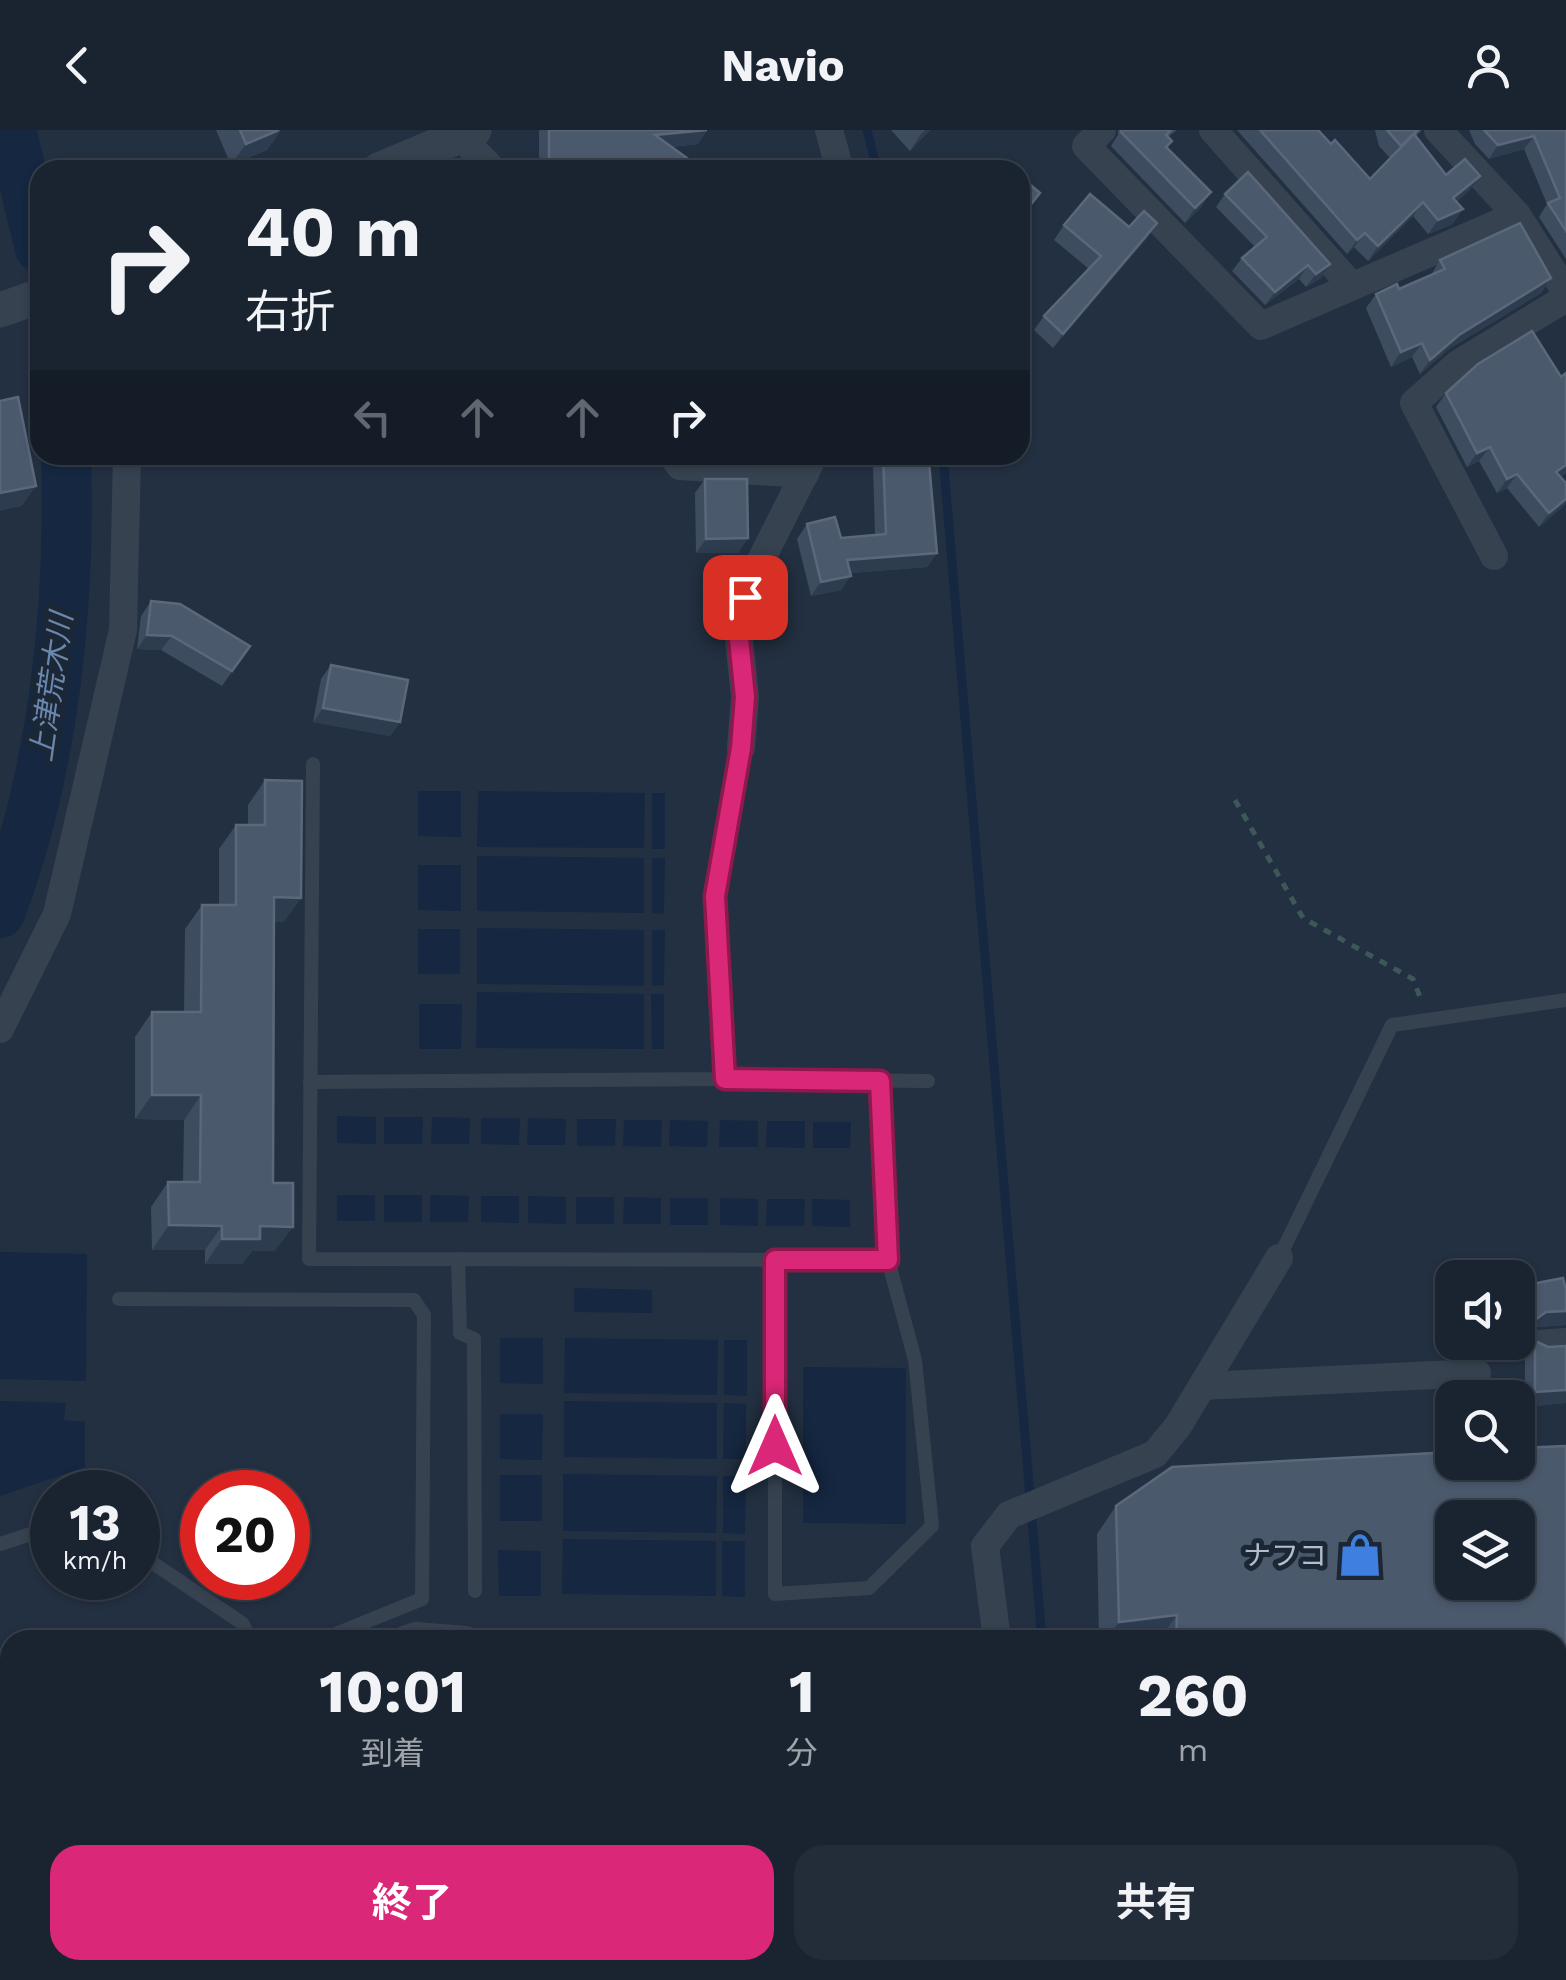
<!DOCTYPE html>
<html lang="ja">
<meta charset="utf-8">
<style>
:root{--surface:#1a2431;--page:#232c39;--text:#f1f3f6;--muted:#9fa4ab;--line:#38414d;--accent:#db2777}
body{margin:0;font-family:"Work Sans","Noto Sans JP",sans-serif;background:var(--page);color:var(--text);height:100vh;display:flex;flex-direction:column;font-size:38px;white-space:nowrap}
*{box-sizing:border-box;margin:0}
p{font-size:32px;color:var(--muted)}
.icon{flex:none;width:55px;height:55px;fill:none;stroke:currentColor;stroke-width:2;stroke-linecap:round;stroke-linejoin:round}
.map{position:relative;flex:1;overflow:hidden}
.panel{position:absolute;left:0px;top:1500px;width:1568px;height:350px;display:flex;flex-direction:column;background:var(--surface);border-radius:30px 30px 0 0;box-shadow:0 2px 8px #0004,0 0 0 2px var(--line)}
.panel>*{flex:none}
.guide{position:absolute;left:30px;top:30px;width:1000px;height:305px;border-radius:30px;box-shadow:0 2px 8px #0004,0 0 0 2px var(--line);background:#1a2431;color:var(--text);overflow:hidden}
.buttons{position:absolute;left:1435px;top:1130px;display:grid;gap:20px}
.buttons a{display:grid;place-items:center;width:100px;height:100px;border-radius:20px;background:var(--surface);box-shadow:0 2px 8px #0004,0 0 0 2px var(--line);font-size:50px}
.speed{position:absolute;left:30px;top:1340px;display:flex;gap:20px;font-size:50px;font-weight:700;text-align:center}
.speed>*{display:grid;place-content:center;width:130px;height:130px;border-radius:50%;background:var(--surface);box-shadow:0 2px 8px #0004,0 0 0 2px var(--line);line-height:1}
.speed small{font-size:25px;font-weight:400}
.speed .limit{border:15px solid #d22;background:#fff;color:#111}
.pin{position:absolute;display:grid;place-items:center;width:85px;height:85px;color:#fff;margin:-42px;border-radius:20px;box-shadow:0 5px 15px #0006}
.me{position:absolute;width:110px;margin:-55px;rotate:0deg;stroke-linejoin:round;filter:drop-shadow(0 0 8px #0008)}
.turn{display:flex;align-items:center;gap:35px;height:210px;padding:0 50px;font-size:45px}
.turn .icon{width:130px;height:130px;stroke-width:2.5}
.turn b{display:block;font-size:70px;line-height:85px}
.lanes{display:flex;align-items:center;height:95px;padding:0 50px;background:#0003;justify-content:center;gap:50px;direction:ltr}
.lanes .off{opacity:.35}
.eta{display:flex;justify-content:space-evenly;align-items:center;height:170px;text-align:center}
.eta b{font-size:60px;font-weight:700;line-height:70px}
.button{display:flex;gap:20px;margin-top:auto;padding:20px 50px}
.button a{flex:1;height:115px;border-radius:30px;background:var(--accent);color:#fff;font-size:40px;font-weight:700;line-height:115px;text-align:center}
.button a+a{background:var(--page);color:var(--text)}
header{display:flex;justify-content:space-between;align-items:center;height:130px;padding:0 50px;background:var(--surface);font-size:45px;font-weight:700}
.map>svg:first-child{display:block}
.water{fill:#152741}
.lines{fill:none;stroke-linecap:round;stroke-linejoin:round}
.stream{stroke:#152741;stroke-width:9}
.river{stroke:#152741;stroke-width:50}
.path{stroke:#3e585a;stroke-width:5;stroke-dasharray:8 8;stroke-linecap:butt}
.service{stroke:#374251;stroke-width:14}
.minor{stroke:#374251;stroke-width:28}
.tertiary{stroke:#374251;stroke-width:35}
.trunk{stroke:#666662;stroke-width:48}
.wall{fill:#3e4c60;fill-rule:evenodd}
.shaded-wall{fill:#2e3c4f}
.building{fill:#4b596c;stroke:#5b687b;stroke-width:2.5;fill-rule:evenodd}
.route-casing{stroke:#8e194d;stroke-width:25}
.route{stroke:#db2777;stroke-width:18}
.labels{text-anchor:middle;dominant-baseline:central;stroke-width:10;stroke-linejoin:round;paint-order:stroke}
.poi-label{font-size:28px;fill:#b4bdcc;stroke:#1c2736;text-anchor:end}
.water-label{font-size:30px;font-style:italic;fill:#6a87ad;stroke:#1c2736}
</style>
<header><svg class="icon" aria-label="back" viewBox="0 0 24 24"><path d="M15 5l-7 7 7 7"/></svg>Navio<svg class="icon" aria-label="person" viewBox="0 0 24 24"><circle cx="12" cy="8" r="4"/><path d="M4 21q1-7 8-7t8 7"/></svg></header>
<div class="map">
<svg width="1566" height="1850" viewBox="0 0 1566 1850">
<rect width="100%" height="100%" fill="#233041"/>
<!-- water -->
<g class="water">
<path d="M 418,661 L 461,661 L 461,707 L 418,706 Z"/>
<path d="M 478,661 L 645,663 L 644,718 L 477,717 Z"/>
<rect x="652" y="663" width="13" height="56"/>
<path d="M 477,726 L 644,728 L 644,783 L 477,781 Z"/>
<path d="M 652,728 L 665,728 L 664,784 L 652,783 Z"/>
<path d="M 418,735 L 461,735 L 461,781 L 418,780 Z"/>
<path d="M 477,798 L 644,800 L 644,856 L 477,854 Z"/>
<rect x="418" y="799" width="42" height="45"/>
<path d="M 652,800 L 665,800 L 664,855 L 652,856 Z"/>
<path d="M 477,862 L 644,864 L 644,919 L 476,918 Z"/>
<path d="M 651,864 L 664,864 L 664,919 L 652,919 Z"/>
<path d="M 419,874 L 462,874 L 461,919 L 419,919 Z"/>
<path d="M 337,986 L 376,987 L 376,1014 L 337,1013 Z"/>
<path d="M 384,987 L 423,987 L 422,1014 L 384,1014 Z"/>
<path d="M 432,987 L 470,988 L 469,1014 L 431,1014 Z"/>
<path d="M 481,988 L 520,988 L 519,1015 L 481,1014 Z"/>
<path d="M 528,988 L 566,989 L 565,1015 L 527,1015 Z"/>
<path d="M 577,989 L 616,989 L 615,1016 L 577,1016 Z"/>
<path d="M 624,990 L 662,990 L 661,1017 L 623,1016 Z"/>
<path d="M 670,990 L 708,991 L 707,1017 L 669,1016 Z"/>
<path d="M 720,990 L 758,991 L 758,1017 L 719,1017 Z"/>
<path d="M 767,991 L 805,991 L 805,1018 L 766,1017 Z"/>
<path d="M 813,992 L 851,992 L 850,1018 L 813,1018 Z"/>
<rect x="337" y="1065" width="38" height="26"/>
<rect x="384" y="1065" width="38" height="27"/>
<path d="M 430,1065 L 469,1066 L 468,1092 L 430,1092 Z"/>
<path d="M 481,1066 L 519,1066 L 519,1093 L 481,1092 Z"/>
<path d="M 528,1066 L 566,1067 L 566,1094 L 528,1093 Z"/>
<rect x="576" y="1067" width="38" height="27"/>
<path d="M 624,1067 L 661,1068 L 661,1094 L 623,1094 Z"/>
<rect x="670" y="1068" width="38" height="27"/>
<path d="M 720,1068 L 758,1069 L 758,1096 L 720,1095 Z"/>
<path d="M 767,1069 L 805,1069 L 804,1096 L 766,1096 Z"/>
<path d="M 812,1069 L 850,1070 L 850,1097 L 812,1096 Z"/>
<path d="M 0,1122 L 87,1124 L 86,1251 L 0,1249 Z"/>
<path d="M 574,1158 L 652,1160 L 652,1183 L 574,1182 Z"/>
<path d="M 500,1208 L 543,1208 L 543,1254 L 500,1253 Z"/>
<path d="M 565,1208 L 718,1210 L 717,1265 L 564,1263 Z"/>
<path d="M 724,1210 L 747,1210 L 747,1266 L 724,1265 Z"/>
<path d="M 803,1237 L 906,1238 L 906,1394 L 803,1393 Z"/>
<path d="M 0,1271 L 66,1273 L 64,1290 L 85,1292 L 85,1337 L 0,1366 Z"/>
<path d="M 564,1271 L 717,1273 L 717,1329 L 564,1327 Z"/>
<path d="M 724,1273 L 746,1274 L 746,1329 L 723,1329 Z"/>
<path d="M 500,1284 L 543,1284 L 542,1330 L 500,1329 Z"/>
<path d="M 563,1344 L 717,1346 L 716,1403 L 563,1401 Z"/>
<rect x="500" y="1345" width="42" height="46"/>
<path d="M 723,1346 L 746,1346 L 745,1404 L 723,1403 Z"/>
<path d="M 563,1409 L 716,1411 L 716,1466 L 562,1464 Z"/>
<path d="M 722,1411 L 745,1411 L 745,1467 L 722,1466 Z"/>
<path d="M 498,1420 L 541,1421 L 541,1466 L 499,1466 Z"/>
</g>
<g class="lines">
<!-- stream -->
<g class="stream">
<path d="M 867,0 L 877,40"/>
<path d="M 943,325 L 1042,1510"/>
<path d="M 956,1850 L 971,1840"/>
</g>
<!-- river -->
<g class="river">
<path d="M 11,0 L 40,118"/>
<path d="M 0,783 C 54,640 71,477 66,325"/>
</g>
<!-- path -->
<path class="path" d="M 1235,670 L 1303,788 L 1413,849 L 1422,872"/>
<!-- service -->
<g class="service">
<path d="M 313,634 L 309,1129 L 888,1130"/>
<path d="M 725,949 L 928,951"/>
<path d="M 310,952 L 725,949 L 715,765 L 741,618"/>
<path d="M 1279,1128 L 1392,895 L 1566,870"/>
<path d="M 458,1129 L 460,1203 L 474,1209 L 475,1461"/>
<path d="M 775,1130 L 775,1464 L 869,1458 L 932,1396 L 915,1230 L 888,1130 L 880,951"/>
<path d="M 119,1169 L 414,1170 L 424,1185 L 422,1469 L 321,1510"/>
<path d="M 0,1414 L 52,1397"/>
<path d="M 138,1423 L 242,1493 L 251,1510"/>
</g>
<!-- minor -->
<g class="minor">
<path d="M 829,0 L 840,40"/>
<path d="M 1102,0 L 1086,16 L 1261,196 L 1517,85"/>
<path d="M 1213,0 L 1350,154"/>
<path d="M 1438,0 L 1517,85 L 1566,162"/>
<path d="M 460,6 L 493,40"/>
<path d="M 672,325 L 680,336 L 805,344"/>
<path d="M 1494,426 L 1414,273 L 1458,234 L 1566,168"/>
<path d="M 741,618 L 745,567 L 737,490 L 754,444 L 814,325"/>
<path d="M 0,899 L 57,784 L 123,500 L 127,325"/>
<path d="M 1538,1214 L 1566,1212"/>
<path d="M 1202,1256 L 1477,1243"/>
<path d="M 404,1510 L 416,1506 L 466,1510"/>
<path d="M 997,1510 L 985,1416 L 1009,1385 L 1155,1324 L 1178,1296 L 1279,1128"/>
<path d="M 0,1734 L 10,1728"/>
<path d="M 557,1840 L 566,1850"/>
<path d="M 724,1840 L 726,1850"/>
<path d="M 1091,1840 L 1096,1850"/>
<path d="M 614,1850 L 677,1840"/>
</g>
<!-- tertiary -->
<g class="tertiary">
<path d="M 379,40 L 474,0"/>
<path d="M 0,180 L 40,166"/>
</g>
<!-- trunk -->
<g class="trunk">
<path d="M 1558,1784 L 1566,1779"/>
<path d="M 1441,1850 L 1459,1840"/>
<path d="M 1548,1850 L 1566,1840"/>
</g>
</g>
<!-- wall -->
<g class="wall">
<path d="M 216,0 L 281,0 L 267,20 L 231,35 Z"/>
<path d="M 539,0 L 707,0 L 698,14 L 671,17 L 684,40 L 539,40 Z"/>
<path d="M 891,0 L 930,0 L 910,21 Z"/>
<path d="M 1118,0 L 1177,0 L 1168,7 L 1167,18 L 1211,62 L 1201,77 L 1185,93 L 1111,16 L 1118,5 Z"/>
<path d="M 1237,0 L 1318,0 L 1331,14 L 1370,49 L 1390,28 L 1379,16 L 1375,0 L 1422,0 L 1416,6 L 1446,45 L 1470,60 L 1456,72 L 1453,94 L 1428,104 L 1413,86 L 1368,131 L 1354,117 L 1347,124 Z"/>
<path d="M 1469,0 L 1566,0 L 1566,129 L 1539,87 L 1547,74 L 1524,19 L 1489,29 L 1475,14 Z"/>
<path d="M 1225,64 L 1330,134 L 1321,148 L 1306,157 L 1299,149 L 1265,175 L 1232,141 L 1242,128 L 1255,117 L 1216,77 Z"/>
<path d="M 1157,93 L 1147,108 L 1053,218 L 1034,200 L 1044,186 L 1089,139 L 1054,110 L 1064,95 L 1129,97 Z"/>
<path d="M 1440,130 L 1551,148 L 1541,163 L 1449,219 L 1420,244 L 1412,227 L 1391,237 L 1366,178 L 1376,164 L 1399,159 L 1431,145 Z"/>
<path d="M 1566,243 L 1566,343 L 1560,347 L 1566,353 L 1566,373 L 1539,397 L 1507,358 L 1497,363 L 1479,331 L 1467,337 L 1436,277 L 1446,263 L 1561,247 Z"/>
<path d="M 839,325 L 917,325 L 917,333 L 937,423 L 927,437 L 851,443 L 841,460 L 811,466 L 797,409 L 807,394 L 841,408 L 875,405 L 873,335 L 839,335 Z"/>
<path d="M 705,349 L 748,408 L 738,423 L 696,423 L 695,363 Z"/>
<path d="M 151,471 L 250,516 L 222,556 L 161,520 L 137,519 L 141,486 Z"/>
<path d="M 331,535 L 400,592 L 390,606 L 313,592 L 321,549 Z"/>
<path d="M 265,650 L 284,792 L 274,792 L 273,1053 L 275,1121 L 252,1121 L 242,1134 L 205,1134 L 205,1120 L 152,1120 L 151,1077 L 168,1052 L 183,1052 L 184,990 L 135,989 L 135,907 L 152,882 L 184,882 L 185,799 L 202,775 L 219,775 L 219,719 L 236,695 L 248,695 L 248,675 Z"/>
<path d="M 1526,1155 L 1566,1160 L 1566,1195 L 1536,1197 L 1522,1207 L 1518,1168 Z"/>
<path d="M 1535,1211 L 1548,1217 L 1566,1216 L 1566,1273 L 1525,1277 L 1525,1226 Z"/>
<path d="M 1566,1316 L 1566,1560 L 1558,1560 L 1558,1510 L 1099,1510 L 1097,1404 L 1116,1376 L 1172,1337 L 1452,1322 L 1452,1332 L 1518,1332 L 1518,1318 ZM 1452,1388 L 1518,1388 L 1518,1452 L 1452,1452 Z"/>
</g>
<!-- shaded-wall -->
<g class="shaded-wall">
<path d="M 279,0 L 281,0 L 267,20 L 231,35 L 246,14 Z"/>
<path d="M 707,0 L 698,14 L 645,19 L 655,5 Z"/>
<path d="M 926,0 L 930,0 L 910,21 L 921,4 Z"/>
<path d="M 1534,6 L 1524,19 L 1489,29 L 1498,15 Z"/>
<path d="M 549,36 L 637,37 L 635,40 L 546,40 Z"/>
<path d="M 1480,46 L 1470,60 L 1443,82 L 1453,68 Z"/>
<path d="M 1211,62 L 1201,77 L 1185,93 L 1195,78 Z"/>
<path d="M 1423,72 L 1413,86 L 1368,131 L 1378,116 Z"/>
<path d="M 1463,79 L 1453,94 L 1428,104 L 1438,90 Z"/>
<path d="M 1157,93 L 1147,108 L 1053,218 L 1063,204 Z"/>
<path d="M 1365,103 L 1354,117 L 1347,124 L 1357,110 Z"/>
<path d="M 1330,134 L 1321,148 L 1306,157 L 1316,144 Z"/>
<path d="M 1308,135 L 1299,149 L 1265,175 L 1275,162 Z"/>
<path d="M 1551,148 L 1541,163 L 1449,219 L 1420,244 L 1430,230 L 1459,205 Z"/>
<path d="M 1422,213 L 1412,227 L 1391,237 L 1401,222 Z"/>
<path d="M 1490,317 L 1479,331 L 1467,337 L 1477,323 Z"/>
<path d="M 846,325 L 880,325 L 873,335 L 839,335 Z"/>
<path d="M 1566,335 L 1566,343 L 1546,356 L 1556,342 Z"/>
<path d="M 1517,344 L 1507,358 L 1497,363 L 1507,349 Z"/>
<path d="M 36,356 L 22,376 L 0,381 L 0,363 Z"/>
<path d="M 1566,369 L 1566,373 L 1563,377 L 1539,397 L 1549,383 Z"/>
<path d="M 748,408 L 738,423 L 696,423 L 706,409 Z"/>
<path d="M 937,423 L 927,437 L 837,444 L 847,430 Z"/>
<path d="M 851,446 L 841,460 L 811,466 L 821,452 Z"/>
<path d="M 147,505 L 172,506 L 161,520 L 137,519 Z"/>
<path d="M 323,578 L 400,592 L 390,606 L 313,592 Z"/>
<path d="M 274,767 L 301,768 L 284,792 L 257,792 Z"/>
<path d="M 152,965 L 201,965 L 184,990 L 135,989 Z"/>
<path d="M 169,1095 L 222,1096 L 205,1120 L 152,1120 Z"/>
<path d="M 260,1096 L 293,1097 L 275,1121 L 252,1121 L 242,1134 L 205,1134 L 222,1109 Z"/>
<path d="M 1566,1181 L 1566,1195 L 1536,1197 L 1522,1207 L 1532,1192 L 1546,1182 Z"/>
<path d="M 1566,1260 L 1566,1273 L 1525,1277 L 1535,1262 Z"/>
<path d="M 1177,1485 L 1159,1510 L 1106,1510 L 1119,1492 Z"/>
<path d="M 1566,1533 L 1566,1560 L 1558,1560 L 1558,1534 Z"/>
</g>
<!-- building -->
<g class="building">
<path d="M 240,0 L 279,0 L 246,14 Z"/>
<path d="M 549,0 L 707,0 L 655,5 L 691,31 L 684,40 L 635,40 L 637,37 L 549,36 Z"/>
<path d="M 1122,0 L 1171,0 L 1166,5 L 1172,11 L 1166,17 L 1211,62 L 1195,78 L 1121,2 Z"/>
<path d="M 1260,0 L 1318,0 L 1331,14 L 1335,10 L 1370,49 L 1414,4 L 1446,45 L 1465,29 L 1480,46 L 1453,68 L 1463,79 L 1438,90 L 1423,72 L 1378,116 L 1365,103 L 1357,110 Z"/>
<path d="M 1387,0 L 1418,0 L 1401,16 Z"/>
<path d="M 1484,0 L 1566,0 L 1566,101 L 1548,73 L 1560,68 L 1534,6 L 1498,15 Z"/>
<path d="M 1248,42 L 1330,134 L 1316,144 L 1308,135 L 1275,162 L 1242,128 L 1267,107 L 1225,64 Z"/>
<path d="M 1020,46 L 1040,63 L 1020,88 Z"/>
<path d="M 1090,64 L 1129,97 L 1144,81 L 1157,93 L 1063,204 L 1044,186 L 1101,126 L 1064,95 Z"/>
<path d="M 1520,93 L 1551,148 L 1459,205 L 1430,230 L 1422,213 L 1401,222 L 1376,164 L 1397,154 L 1399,159 L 1445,139 L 1440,130 Z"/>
<path d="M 1532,201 L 1561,247 L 1566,243 L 1566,335 L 1556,342 L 1566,353 L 1566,369 L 1549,383 L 1517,344 L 1507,349 L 1490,317 L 1477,323 L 1446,263 L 1478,234 Z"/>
<path d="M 18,267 L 36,356 L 0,363 L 0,271 Z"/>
<path d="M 883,325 L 917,325 L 917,333 L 929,332 L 937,423 L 847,430 L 851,446 L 821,452 L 807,394 L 835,387 L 841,408 L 886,404 Z"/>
<path d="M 705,349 L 747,349 L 748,408 L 706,409 Z"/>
<path d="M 151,471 L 180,474 L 250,516 L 232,541 L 172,506 L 147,505 Z"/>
<path d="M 331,535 L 408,550 L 400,592 L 323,578 Z"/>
<path d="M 265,650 L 302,651 L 301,768 L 274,767 L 273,1053 L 293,1053 L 293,1097 L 260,1096 L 260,1109 L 222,1109 L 222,1096 L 169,1095 L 168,1052 L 200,1052 L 201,965 L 152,965 L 152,882 L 201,882 L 202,775 L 236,775 L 236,695 L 265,695 Z"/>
<path d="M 1563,1148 L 1566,1160 L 1566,1181 L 1546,1182 L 1532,1192 L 1526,1155 Z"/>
<path d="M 1535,1211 L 1548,1217 L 1566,1216 L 1566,1260 L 1535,1262 Z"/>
<path d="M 1566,1316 L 1566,1533 L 1558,1534 L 1558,1510 L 1176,1510 L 1177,1485 L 1119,1492 L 1116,1376 L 1172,1337 L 1452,1322 L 1452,1332 L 1518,1332 L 1518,1318 ZM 1452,1388 L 1518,1388 L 1518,1452 L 1452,1452 Z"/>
</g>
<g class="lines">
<!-- route casing -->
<g class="route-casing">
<path id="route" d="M 745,467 L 737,490 L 745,567 L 741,618 L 715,766 L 725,949 L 880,951 L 888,1130 L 775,1130 L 775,1316"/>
</g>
<!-- route -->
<use href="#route" class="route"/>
</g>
<!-- icons -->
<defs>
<g id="shop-bare" transform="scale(3.45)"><path d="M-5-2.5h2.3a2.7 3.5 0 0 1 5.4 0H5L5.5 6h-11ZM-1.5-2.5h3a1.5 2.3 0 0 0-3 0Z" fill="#3f7fe0" stroke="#1c2736" stroke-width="2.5" paint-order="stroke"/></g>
</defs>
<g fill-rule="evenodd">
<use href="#shop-bare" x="1360" y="1425"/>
</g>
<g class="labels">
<!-- poi labels -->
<g class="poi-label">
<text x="1327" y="1425">ナフコ</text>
</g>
<!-- water labels -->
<g class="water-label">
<text transform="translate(51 557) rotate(-82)">上津荒木川</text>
</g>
</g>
</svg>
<div class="buttons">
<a><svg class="icon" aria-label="sound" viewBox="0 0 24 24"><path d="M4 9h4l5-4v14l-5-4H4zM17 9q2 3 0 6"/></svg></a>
<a><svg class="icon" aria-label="search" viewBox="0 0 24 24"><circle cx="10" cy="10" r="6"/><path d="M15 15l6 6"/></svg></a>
<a><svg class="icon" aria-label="layers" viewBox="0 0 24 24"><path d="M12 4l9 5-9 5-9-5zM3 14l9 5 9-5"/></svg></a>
</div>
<div class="speed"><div>13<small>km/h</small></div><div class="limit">20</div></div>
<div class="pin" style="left:745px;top:467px;background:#d93025"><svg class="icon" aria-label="arrive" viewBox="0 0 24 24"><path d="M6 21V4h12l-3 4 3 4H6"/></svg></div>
<svg class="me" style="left:775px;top:1316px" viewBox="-20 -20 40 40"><path d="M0-17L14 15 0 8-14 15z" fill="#db2777" stroke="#fff" stroke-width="4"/></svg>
<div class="guide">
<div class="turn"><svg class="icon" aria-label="right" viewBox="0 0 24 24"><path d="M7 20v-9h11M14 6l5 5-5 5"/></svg><div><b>40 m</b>右折</div></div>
<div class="lanes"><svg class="icon off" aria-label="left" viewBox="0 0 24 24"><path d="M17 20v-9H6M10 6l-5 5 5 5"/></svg><svg class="icon off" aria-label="ahead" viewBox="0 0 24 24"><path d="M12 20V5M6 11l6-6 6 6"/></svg><svg class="icon off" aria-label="ahead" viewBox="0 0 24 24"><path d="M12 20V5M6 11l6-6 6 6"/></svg><svg class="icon" aria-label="right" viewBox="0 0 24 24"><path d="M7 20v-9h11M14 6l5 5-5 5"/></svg></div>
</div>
<section class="panel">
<div class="eta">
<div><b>10:01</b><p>到着</p></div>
<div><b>1</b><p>分</p></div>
<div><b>260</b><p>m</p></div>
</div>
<div class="button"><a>終了</a><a>共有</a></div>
</section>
</div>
